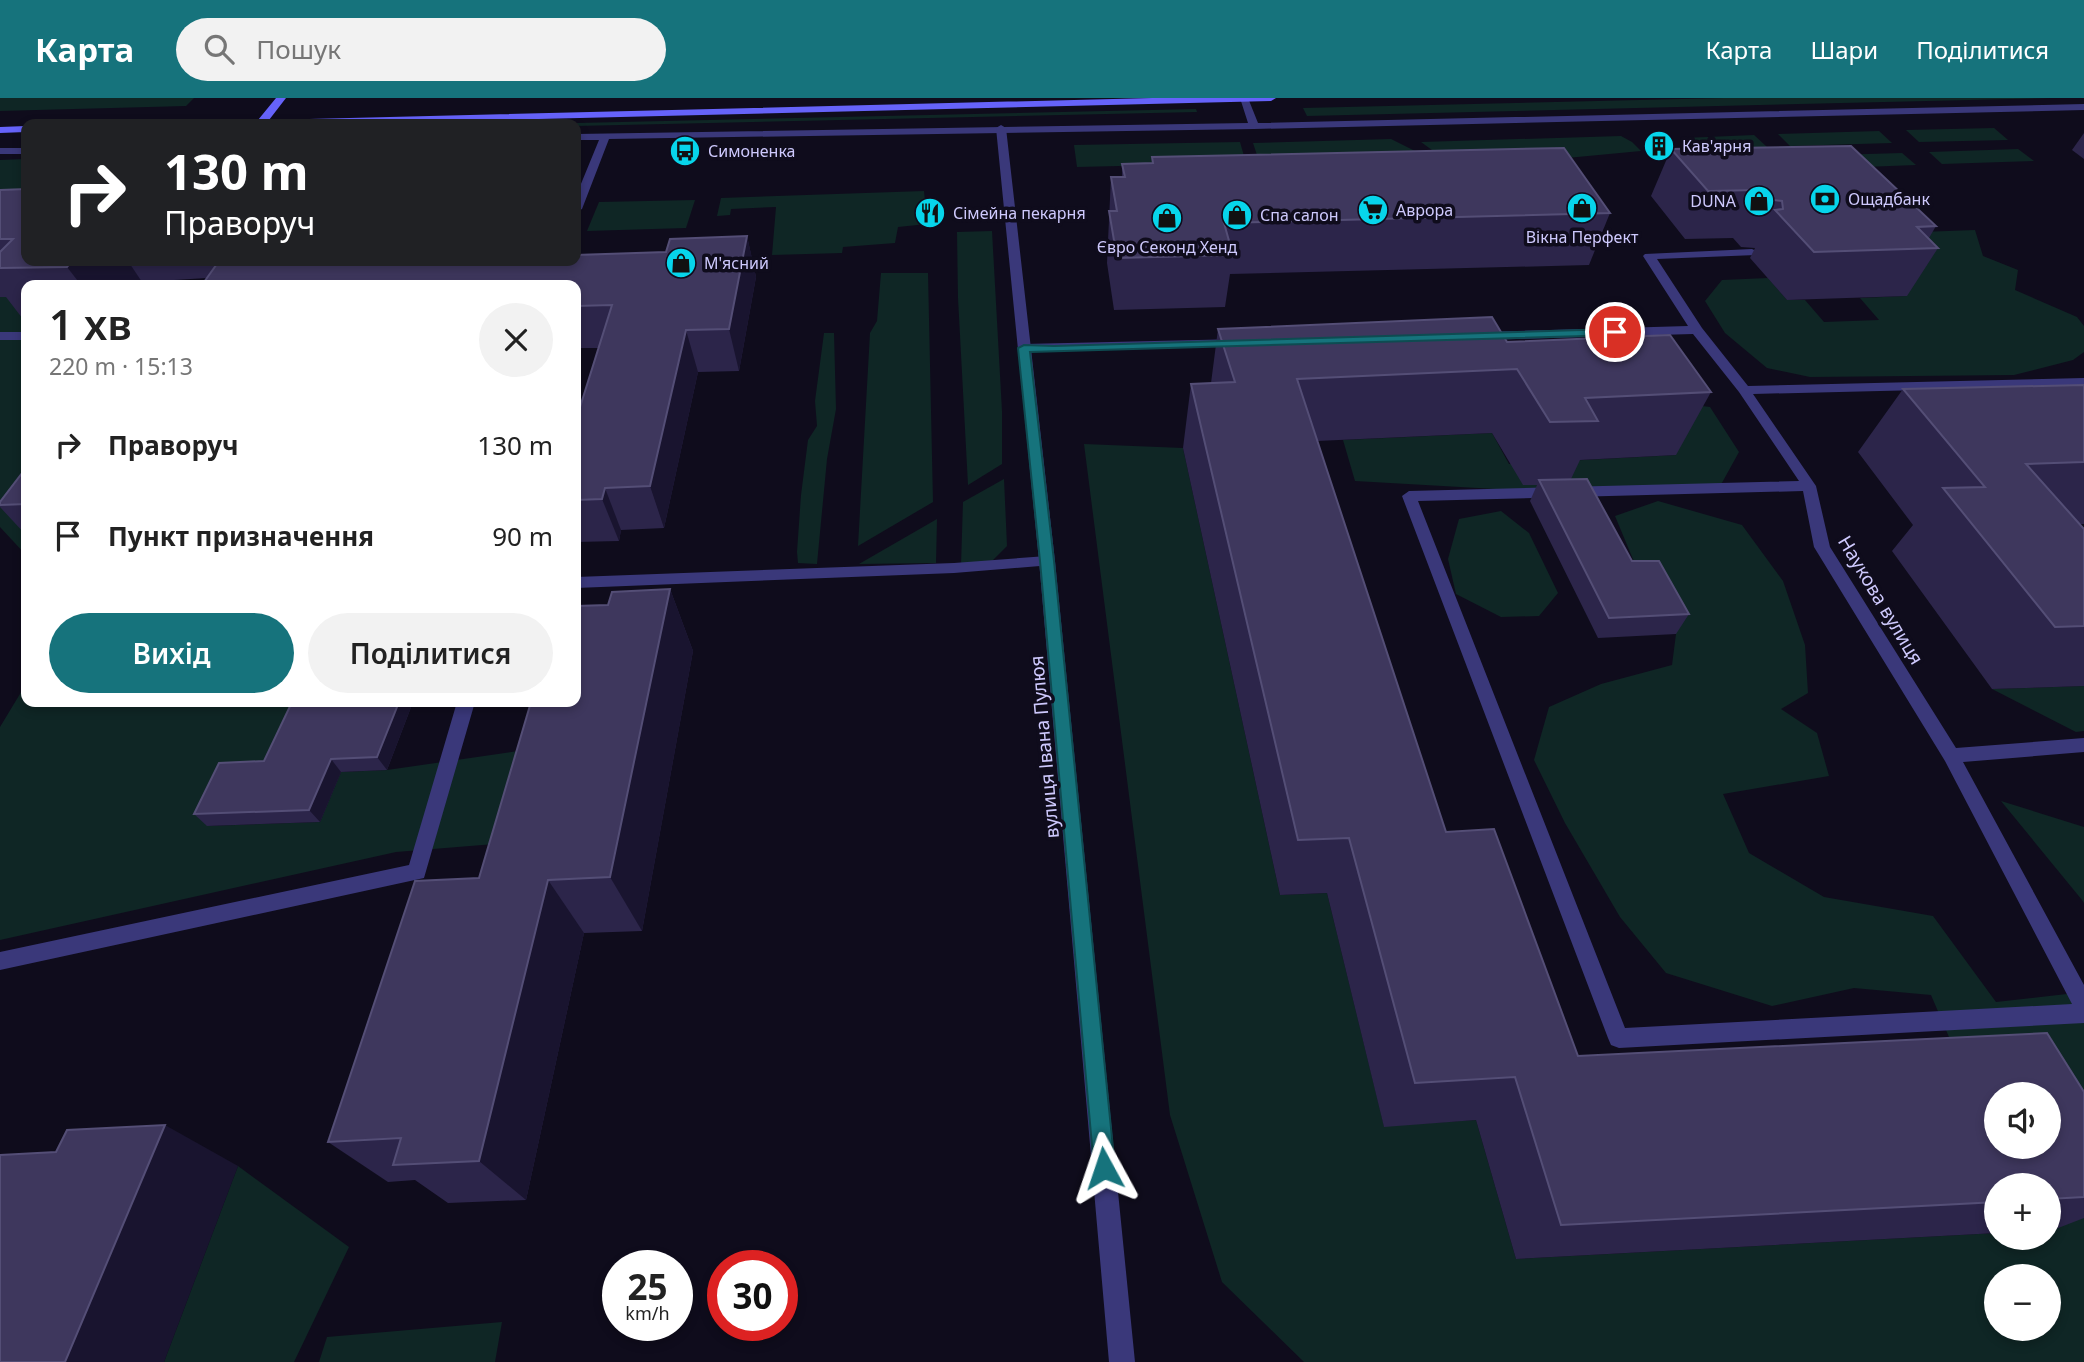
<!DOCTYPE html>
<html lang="uk">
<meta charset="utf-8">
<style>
:root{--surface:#fff;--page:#f2f2f2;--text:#222;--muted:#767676;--accent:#16737c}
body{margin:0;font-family:"Noto Sans",sans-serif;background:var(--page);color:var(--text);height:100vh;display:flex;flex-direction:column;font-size:26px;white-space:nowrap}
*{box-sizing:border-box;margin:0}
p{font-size:23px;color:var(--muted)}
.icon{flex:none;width:38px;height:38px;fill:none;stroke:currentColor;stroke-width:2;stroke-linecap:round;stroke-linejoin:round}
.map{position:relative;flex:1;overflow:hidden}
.panel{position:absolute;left:21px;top:182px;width:560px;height:427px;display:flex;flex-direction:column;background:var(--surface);border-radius:14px;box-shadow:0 4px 10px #0003}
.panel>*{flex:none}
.top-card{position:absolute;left:21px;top:21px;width:560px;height:147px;border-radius:14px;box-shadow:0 4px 10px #0003;background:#202124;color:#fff;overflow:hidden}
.controls{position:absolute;left:1984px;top:984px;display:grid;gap:14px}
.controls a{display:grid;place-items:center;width:77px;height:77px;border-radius:50%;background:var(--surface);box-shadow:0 4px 10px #0003;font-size:35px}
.speed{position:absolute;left:602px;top:1152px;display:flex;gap:14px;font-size:35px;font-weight:700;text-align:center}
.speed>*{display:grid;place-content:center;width:91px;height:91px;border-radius:50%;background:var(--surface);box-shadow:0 4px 10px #0003;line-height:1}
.speed small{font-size:18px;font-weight:400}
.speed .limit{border:10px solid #d22;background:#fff;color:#111}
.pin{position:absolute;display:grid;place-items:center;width:60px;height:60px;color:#fff;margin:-30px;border:4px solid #fff;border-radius:50%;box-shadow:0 2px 7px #0007}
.me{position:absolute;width:77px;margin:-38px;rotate:355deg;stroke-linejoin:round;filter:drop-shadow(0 0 5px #0008)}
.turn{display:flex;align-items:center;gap:24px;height:147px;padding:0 28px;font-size:32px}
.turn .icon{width:91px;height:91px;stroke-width:2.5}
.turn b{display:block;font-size:49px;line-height:60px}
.round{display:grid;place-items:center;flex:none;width:74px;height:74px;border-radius:37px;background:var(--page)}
.overview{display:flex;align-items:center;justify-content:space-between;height:119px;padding:0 28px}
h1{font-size:42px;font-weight:600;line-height:52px}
.cta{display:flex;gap:14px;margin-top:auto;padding:14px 28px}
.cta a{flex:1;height:80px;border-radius:42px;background:var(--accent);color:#fff;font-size:28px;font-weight:600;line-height:80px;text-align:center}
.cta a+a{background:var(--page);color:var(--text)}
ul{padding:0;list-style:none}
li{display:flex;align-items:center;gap:21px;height:91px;padding:0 28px}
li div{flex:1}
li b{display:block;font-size:26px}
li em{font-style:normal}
header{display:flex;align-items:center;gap:42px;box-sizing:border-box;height:98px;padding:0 35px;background:var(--accent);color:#fff}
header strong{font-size:33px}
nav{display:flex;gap:38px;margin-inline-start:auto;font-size:24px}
.search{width:490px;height:63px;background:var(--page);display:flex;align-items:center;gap:18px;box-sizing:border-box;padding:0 24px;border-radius:38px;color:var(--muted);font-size:26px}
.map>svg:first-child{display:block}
.green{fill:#0f2625;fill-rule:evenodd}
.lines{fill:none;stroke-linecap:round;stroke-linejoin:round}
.lane{fill:#3a387a;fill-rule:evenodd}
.street{fill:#3a387a;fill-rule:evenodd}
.secondary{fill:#6663fa;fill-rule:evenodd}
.wall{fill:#2c254a}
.shaded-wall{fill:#19142f}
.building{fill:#3e375d;stroke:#544e76;stroke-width:2;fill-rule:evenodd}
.route{fill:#16737c;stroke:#0e4b51;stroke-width:2}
.labels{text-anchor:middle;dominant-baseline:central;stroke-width:7;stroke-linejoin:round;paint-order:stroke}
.far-poi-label{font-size:16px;fill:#cec9fd;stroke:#0f0c1c;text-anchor:start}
.street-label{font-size:19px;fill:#cec9fd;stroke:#0f0c1c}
</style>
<header>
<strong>Карта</strong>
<div class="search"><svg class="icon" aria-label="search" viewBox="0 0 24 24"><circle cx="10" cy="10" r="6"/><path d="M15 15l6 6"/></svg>Пошук</div>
<nav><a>Карта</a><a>Шари</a><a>Поділитися</a></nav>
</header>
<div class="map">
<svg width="2084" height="1264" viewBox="0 0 2084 1264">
<rect width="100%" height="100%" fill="#0f0c1c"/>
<!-- green -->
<g class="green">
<path d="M 0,0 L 194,0 L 186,8 L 0,13 Z"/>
<path d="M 1723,0 L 2051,0 L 1307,18 L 1303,10 Z"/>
<path d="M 1196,11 L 1197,14 L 576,28 L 533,26 Z"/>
<path d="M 1994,30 L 2008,42 L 1919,44 L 1906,32 Z"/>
<path d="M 1879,33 L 1892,45 L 1790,48 L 1778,36 Z"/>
<path d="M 1754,37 L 1767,49 L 1695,52 L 1684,40 Z"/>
<path d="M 1621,38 L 1632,44 L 1641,53 L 1535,63 L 1436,55 L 1421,44 Z"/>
<path d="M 1391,41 L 1423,57 L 1260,66 L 1253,45 Z"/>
<path d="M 1240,44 L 1246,65 L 1077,69 L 1074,47 Z"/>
<path d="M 2018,51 L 2034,63 L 1942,66 L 1929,54 Z"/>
<path d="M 1902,55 L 1916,67 L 1812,71 L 1799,58 Z"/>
<path d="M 26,61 L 26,92 L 0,93 L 0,62 Z"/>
<path d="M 924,93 L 927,126 L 898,129 L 895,145 L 843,149 L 842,155 L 772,157 L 776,109 L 731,111 L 730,117 L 717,118 L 721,100 Z"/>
<path d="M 695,102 L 686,130 L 587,133 L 599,104 Z"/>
<path d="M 1975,132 L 1983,158 L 2018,172 L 2015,192 L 2077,219 L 2084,228 L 2084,254 L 2073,262 L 2014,277 L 1810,279 L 1767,270 L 1725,235 L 1705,203 L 1722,182 L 1768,180 L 1787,202 L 1805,202 L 1824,224 L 1879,222 L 1860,200 L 1906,198 L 1866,136 Z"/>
<path d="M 992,133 L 1002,313 L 1002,366 L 968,387 L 958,200 L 957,134 Z"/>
<path d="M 881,175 L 928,175 L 933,404 L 858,448 L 870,235 L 877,223 Z"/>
<path d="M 26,198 L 26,457 L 0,429 L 0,199 Z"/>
<path d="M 824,235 L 834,235 L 836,311 L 827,361 L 817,466 L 798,465 L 797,454 L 801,397 L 808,342 L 817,328 L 815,303 Z"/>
<path d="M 1639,300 L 1710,309 L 1739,354 L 1718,392 L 1600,397 L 1355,383 L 1343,342 L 1492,335 L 1509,366 L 1676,357 Z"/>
<path d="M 1084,346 L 1183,350 L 1280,797 L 1327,795 L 1384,1028 L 1476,1022 L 1516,1161 L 1997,1135 L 1997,1139 L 2049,1139 L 2049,1132 L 2052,1132 L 2049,996 L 1997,996 L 1967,981 L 1931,897 L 1854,890 L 1772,908 L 1666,875 L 1620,819 L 1565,725 L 1534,662 L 1549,609 L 1601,586 L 1672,567 L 1676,536 L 1635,466 L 1615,418 L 1658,403 L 1742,427 L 1783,483 L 1805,547 L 1808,595 L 1781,611 L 1817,635 L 1829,678 L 1723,696 L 1749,755 L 1824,799 L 1933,818 L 1996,904 L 2084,894 L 2084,1264 L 1304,1264 L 1222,1184 L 1170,1017 ZM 1997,1178 L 2049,1178 L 2049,1230 L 1997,1230 Z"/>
<path d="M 1004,381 L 1007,448 L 992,463 L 961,467 L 963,404 Z"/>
<path d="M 1501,413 L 1529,435 L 1558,495 L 1539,518 L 1501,519 L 1456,496 L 1448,461 L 1459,421 Z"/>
<path d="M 937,421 L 936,465 L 859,466 Z"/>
<path d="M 26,586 L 26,604 L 308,604 L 275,676 L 208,728 L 320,724 L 341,674 L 387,672 L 568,646 L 544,742 L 396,754 L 0,842 L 0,629 Z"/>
<path d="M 2084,588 L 2084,633 L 2076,634 L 1992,591 Z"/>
<path d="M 2001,703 L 2084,729 L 2084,805 L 2082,802 Z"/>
<path d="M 238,1068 L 349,1149 L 294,1264 L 164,1264 Z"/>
<path d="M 502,1224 L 495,1264 L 319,1264 L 327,1239 Z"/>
</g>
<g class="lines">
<!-- lane -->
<g class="lane">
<path d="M 1240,0 L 1248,0 L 1258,25 L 2084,6 L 2084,12 L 1254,31 L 609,41 L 582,111 L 576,114 L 576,98 L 599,42 L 576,42 L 576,36 L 1248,25 Z"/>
<rect x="0" y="50" width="26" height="6"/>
<path d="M 1752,151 L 1756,153 L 1756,157 L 1657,161 L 1702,230 L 1748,288 L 2084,280 L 2084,288 L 1753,296 L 1816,388 L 1830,449 L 1956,650 L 2084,640 L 2084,654 L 1963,664 L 2084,887 L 2084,925 L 1619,950 L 1611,947 L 1608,940 L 1402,398 L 1409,393 L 1799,383 L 1739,294 L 1693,236 L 1479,242 L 1473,238 L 1479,234 L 1688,228 L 1643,158 L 1645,156 ZM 1803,393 L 1814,449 L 1945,663 L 2072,906 L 1625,930 L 1418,403 Z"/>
<rect x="0" y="234" width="26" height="8"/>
<path d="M 1241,241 L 1246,242 L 1246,248 L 1024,254 L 1018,250 L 1024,246 Z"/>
<path d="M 1047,458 L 1055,463 L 1052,467 L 954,475 L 576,490 L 576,479 L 954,465 Z"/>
<path d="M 457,604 L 475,604 L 424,780 L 0,872 L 0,854 L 409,767 Z"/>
</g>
<!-- street -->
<path class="street" d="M 1001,27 L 1006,30 L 1055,463 L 1135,1264 L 1109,1264 L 1039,463 L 996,30 Z"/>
<!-- secondary -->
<g class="secondary">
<path d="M 276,0 L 286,0 L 269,22 L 1152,0 L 1276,0 L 1271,3 L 339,26 L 222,26 L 227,23 L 258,22 Z"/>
<path d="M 26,28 L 26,34 L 0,35 L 0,29 Z"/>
</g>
</g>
<!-- wall -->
<g class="wall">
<path d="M 2084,35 L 2084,61 L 2072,52 Z"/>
<path d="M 1671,51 L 1936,128 L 1929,140 L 1938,150 L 1907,198 L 1787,202 L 1750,160 L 1755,150 L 1741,149 L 1733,140 L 1685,141 L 1651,98 Z"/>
<path d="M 1152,59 L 1610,115 L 1589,167 L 1230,176 L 1225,209 L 1114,212 L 1107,165 L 1111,79 L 1122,79 L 1122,66 L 1152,65 Z"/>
<path d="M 0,92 L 26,163 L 307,163 L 309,165 L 666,154 L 747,138 L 756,179 L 739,273 L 698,274 L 664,430 L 621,432 L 619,443 L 576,444 L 576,322 L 599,250 L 576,250 L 576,187 L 207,180 L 142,184 L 139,187 L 26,187 L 26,225 L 6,199 L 0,199 Z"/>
<path d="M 1218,231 L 1507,244 L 1711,294 L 1676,357 L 1580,362 L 1571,381 L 1632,463 L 1689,516 L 1676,536 L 1598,540 L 1530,403 L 1537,387 L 1523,387 L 1492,335 L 1317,343 L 1446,734 L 1578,958 L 2084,994 L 2084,1120 L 2053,1132 L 2049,1132 L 2049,1087 L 1997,1087 L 1997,1135 L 1516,1161 L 1476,1022 L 1384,1029 L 1327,795 L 1280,797 L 1183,350 L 1191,286 L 1211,285 Z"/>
<path d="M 2084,287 L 2084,426 L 2079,426 L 2084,431 L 2084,588 L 1992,591 L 1892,453 L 1913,427 L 1858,354 L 1903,291 Z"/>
<path d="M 26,370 L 26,437 L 0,409 L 0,404 Z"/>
<path d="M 670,491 L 693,553 L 642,833 L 584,835 L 526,1102 L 448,1105 L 415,1082 L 388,1084 L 328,1044 L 479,780 Z"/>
<path d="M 292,604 L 413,604 L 387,672 L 341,674 L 320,724 L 207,728 L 194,716 L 264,663 Z"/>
</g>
<!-- shaded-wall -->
<g class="shaded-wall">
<path d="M 747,138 L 756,179 L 739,273 L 729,231 Z"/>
<path d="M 72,163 L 128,163 L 142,184 L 139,187 L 81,187 L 67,169 Z"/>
<path d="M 298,163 L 307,163 L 321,187 L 296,165 Z"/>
<path d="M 686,232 L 698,274 L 664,430 L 650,388 Z"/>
<path d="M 605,390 L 621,432 L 619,443 L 602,401 Z"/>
<path d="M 670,491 L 693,553 L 642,833 L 610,779 Z"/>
<path d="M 399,604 L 413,604 L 387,672 L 377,659 Z"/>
<path d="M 331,661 L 341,674 L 320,724 L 309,712 Z"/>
<path d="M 548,782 L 584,835 L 526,1102 L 479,1063 Z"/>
<path d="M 165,1027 L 238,1068 L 164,1264 L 65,1264 Z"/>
</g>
<!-- building -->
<g class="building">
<path d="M 1851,48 L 1936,128 L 1917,129 L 1938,150 L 1814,154 L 1775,112 L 1783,111 L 1782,103 L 1765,101 L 1757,92 L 1708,93 L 1671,51 Z"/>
<path d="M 1564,50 L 1610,115 L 1224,125 L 1233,157 L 1117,160 L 1109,113 L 1117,113 L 1111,79 L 1125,79 L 1122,66 L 1153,65 L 1152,59 Z"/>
<path d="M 26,91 L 26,163 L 72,163 L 67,169 L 0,170 L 0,154 L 13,141 L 0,141 L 0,92 Z"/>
<path d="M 747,138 L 729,231 L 686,232 L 650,388 L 605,390 L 602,401 L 576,402 L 576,322 L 612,207 L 576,208 L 576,187 L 202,187 L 219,163 L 298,163 L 296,165 L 383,163 L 576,163 L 576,157 L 666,154 L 670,141 Z"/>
<path d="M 1492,219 L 1507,244 L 1670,237 L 1711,294 L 1585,300 L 1598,323 L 1550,324 L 1517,271 L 1297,281 L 1446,734 L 1494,731 L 1578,958 L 2047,935 L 2084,994 L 2084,1099 L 2049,1101 L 2049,1087 L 1997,1087 L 1997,1104 L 1561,1127 L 1515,979 L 1415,985 L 1349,740 L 1298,742 L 1191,286 L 1235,284 L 1218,231 ZM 1997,996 L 2049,996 L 2049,1048 L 1997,1048 Z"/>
<path d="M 2084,287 L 2084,364 L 2026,366 L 2084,431 L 2084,528 L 2055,529 L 1943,390 L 1985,389 L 1903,291 Z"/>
<path d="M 26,370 L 26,406 L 0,407 L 0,404 Z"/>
<path d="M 1587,381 L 1632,463 L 1659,463 L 1689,516 L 1609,520 L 1539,382 Z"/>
<path d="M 670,491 L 610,779 L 548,782 L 479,1063 L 393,1067 L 401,1040 L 328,1044 L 415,783 L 479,780 L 531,604 L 576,604 L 576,508 L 608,507 L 612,494 Z"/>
<path d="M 292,604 L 399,604 L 377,659 L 331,661 L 309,712 L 194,716 L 219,665 L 264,663 Z"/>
<path d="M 165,1027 L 65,1264 L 0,1264 L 0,1057 L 56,1054 L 67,1032 Z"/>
</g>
<!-- route -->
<path class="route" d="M 1615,231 L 1619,232 L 1619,237 L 1030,254 L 1054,463 L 1115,1070 L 1112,1078 L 1104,1081 L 1097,1078 L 1094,1070 L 1040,463 L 1018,250 L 1024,247 L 1054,248 Z"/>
<!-- icons -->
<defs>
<g id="building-disc" transform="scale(1.575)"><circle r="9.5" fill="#07d5eb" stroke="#0f0c1c"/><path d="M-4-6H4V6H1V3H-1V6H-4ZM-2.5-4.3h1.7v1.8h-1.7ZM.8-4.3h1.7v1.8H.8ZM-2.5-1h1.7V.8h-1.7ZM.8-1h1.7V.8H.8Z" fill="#111"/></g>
<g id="bus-disc" transform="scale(1.575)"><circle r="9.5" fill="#07d5eb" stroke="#0f0c1c"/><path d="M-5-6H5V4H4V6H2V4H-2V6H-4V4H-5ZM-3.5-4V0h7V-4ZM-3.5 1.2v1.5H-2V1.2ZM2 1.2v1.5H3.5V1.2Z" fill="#111"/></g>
<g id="bank-disc" transform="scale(1.575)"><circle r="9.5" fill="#07d5eb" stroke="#0f0c1c"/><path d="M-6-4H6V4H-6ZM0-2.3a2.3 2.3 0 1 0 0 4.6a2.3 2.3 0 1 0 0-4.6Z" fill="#111"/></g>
<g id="shop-disc" transform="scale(1.575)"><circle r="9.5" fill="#07d5eb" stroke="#0f0c1c"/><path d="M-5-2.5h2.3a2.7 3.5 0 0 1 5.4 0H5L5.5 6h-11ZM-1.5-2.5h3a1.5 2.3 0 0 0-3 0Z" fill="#111"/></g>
<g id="supermarket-disc" transform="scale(1.575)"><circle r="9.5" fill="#07d5eb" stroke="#0f0c1c"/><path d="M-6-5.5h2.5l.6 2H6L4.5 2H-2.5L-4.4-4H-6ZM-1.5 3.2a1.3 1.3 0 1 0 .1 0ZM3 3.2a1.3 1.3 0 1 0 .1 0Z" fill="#111"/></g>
<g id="restaurant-disc" transform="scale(1.575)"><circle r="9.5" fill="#07d5eb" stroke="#0f0c1c"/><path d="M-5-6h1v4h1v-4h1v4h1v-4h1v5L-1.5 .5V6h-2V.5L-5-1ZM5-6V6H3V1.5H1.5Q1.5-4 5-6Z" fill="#111"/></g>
</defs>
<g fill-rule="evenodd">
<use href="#building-disc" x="1659" y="48"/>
<use href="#bus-disc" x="685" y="53"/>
<use href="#bank-disc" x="1825" y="101"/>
<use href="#shop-disc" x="1759" y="103"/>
<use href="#shop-disc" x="1582" y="110"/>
<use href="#supermarket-disc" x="1373" y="112"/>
<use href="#restaurant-disc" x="930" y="115"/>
<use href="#shop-disc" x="1237" y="117"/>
<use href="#shop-disc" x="1167" y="120"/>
<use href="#shop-disc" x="681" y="165"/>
</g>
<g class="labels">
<!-- far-poi labels -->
<g class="far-poi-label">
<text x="1682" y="48">Кав'ярня</text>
<text x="708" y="53">Симоненка</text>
<text x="1848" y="101">Ощадбанк</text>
<text x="1736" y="103" text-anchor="end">DUNA</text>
<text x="1396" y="112">Аврора</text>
<text x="953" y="115">Сімейна пекарня</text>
<text x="1260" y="117">Спа салон</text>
<text x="1582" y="139" text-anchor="middle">Вікна Перфект</text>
<text x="1167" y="149" text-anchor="middle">Євро Секонд Хенд</text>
<text x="704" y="165">М'ясний</text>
</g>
<!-- street labels -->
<g class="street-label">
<text transform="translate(1881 502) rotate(59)">Наукова вулиця</text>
<text transform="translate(1044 649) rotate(-95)">вулиця Івана Пулюя</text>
</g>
</g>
</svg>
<div class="controls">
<a><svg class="icon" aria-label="sound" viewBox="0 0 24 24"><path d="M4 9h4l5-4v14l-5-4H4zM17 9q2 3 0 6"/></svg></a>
<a>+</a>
<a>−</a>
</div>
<div class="speed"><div>25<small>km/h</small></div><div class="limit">30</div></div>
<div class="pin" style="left:1615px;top:234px;background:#d93025"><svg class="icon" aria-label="arrive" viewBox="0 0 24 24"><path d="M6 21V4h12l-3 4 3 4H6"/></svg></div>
<svg class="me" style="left:1104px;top:1070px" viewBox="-20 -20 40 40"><path d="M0-17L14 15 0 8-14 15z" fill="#16737c" stroke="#fff" stroke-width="4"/></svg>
<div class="top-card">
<div class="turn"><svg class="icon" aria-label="right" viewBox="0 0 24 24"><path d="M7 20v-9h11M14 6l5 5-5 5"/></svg><div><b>130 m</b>Праворуч</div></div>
</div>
<section class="panel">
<div class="overview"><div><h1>1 хв</h1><p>220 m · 15:13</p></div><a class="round"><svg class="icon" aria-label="close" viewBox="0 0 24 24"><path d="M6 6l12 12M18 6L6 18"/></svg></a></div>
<ul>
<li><svg class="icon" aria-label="right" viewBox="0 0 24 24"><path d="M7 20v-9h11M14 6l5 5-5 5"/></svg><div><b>Праворуч</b></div><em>130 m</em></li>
<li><svg class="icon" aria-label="arrive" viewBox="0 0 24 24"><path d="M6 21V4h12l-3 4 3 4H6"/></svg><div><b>Пункт призначення</b></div><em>90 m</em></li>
</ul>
<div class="cta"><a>Вихід</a><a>Поділитися</a></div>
</section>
</div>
